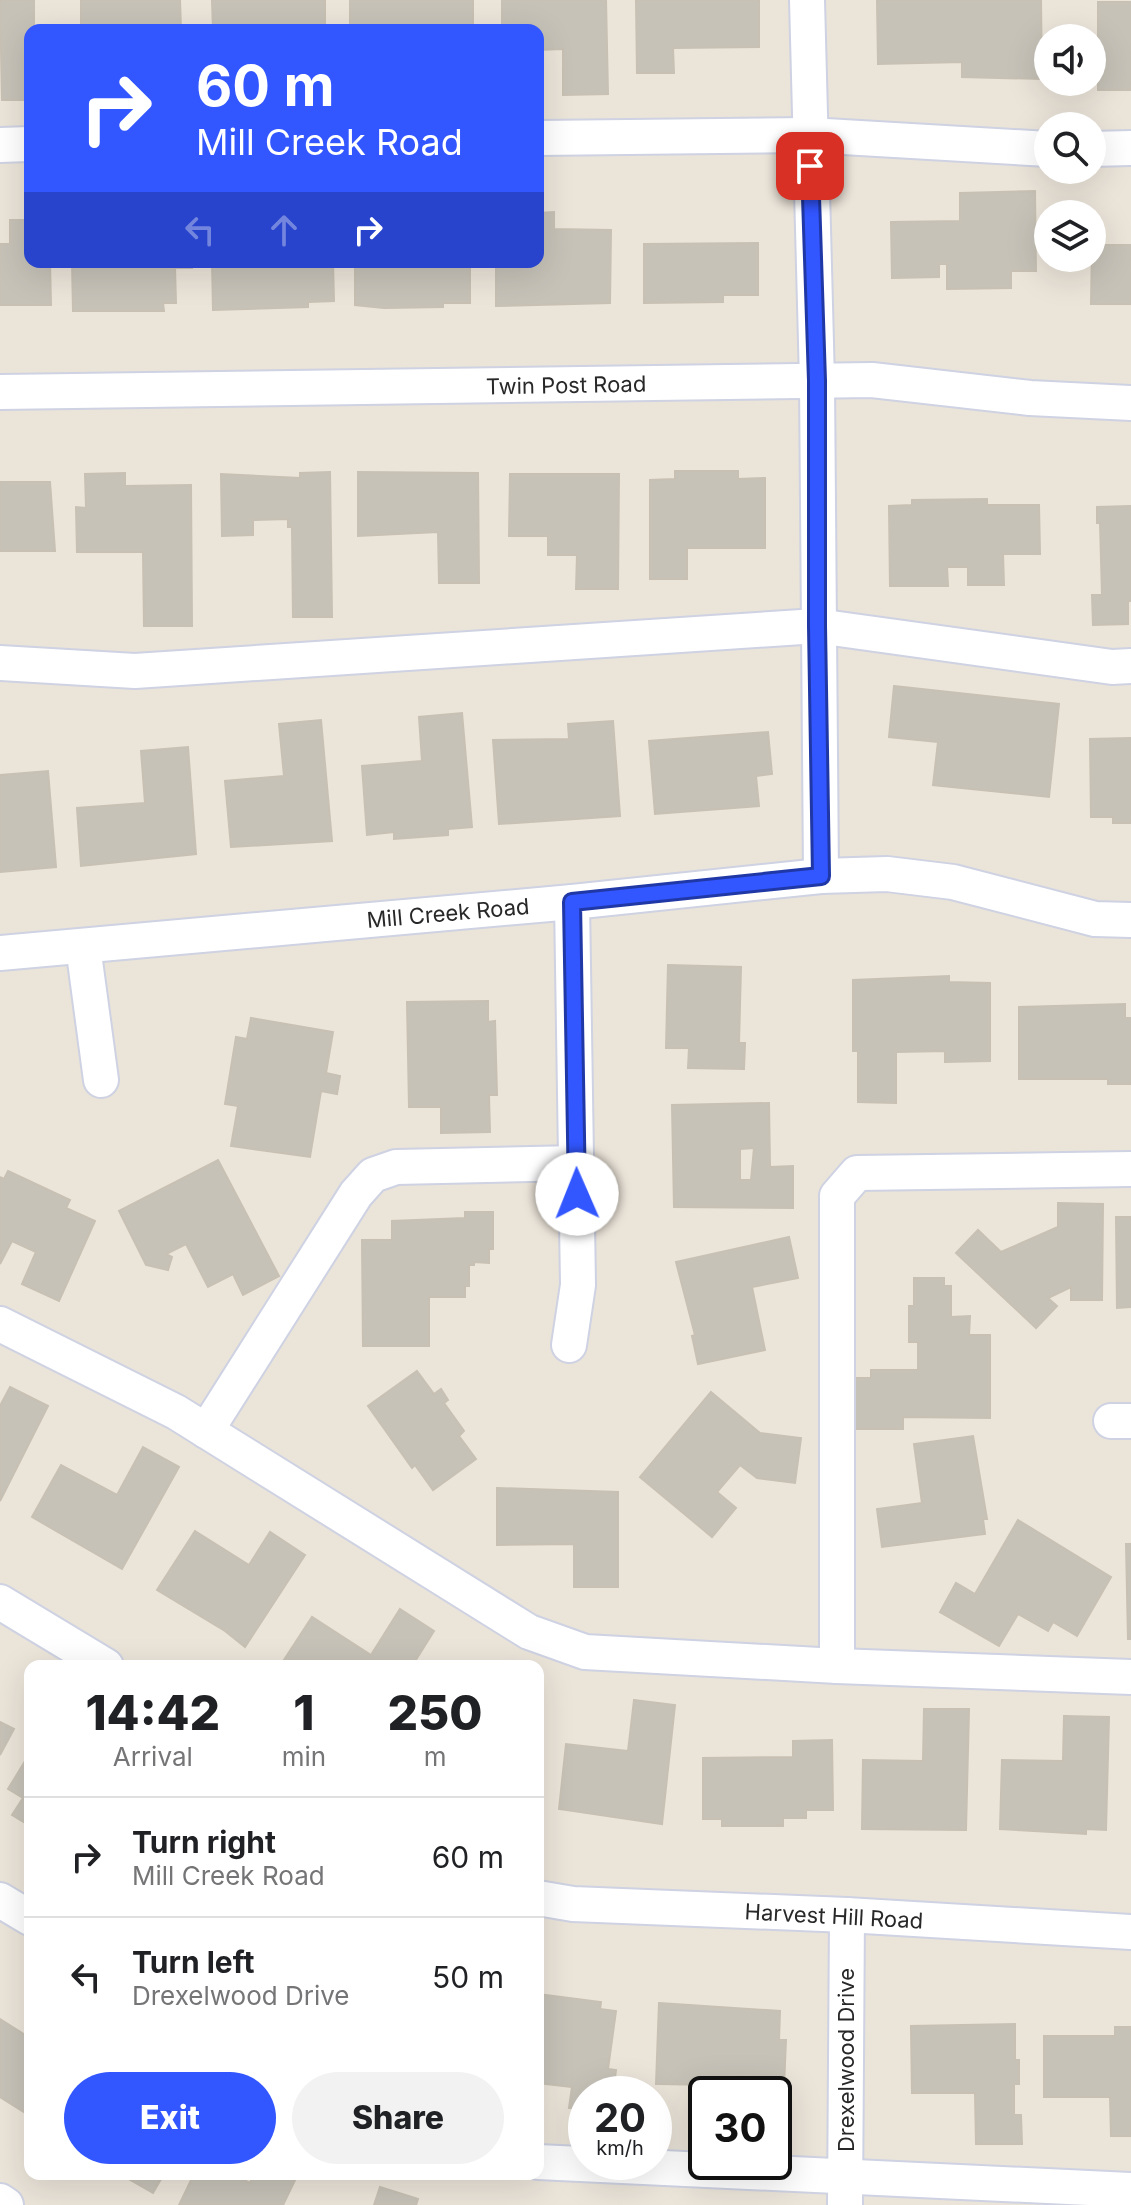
<!DOCTYPE html>
<style>
:root{--surface:#fff;--page:#f2f2f2;--text:#202124;--muted:#757577;--line:#e0e0e0;--accent:#3256ff}
body{margin:0;font-family:Inter,sans-serif;background:var(--page);color:var(--text);height:100vh;display:flex;flex-direction:column;font-size:30px;white-space:nowrap}
*{box-sizing:border-box;margin:0}
p{font-size:26px;color:var(--muted)}
.icon{flex:none;width:44px;height:44px;fill:none;stroke:currentColor;stroke-width:2;stroke-linecap:round;stroke-linejoin:round}
.map{position:relative;flex:1;overflow:hidden}
.side{position:absolute;left:24px;top:1660px;width:520px;height:520px;display:flex;flex-direction:column;background:var(--surface);border-radius:16px;box-shadow:0 8px 32px #0002}
.side>*{flex:none}
.top-card{position:absolute;left:24px;top:24px;width:520px;height:244px;border-radius:16px;box-shadow:0 8px 32px #0002;background:#3256ff;color:#fff;overflow:hidden}
.tools{position:absolute;left:1034px;top:24px;display:grid;gap:16px}
.tools a{display:grid;place-items:center;width:72px;height:72px;border-radius:50%;background:var(--surface);box-shadow:0 8px 32px #0002;font-size:40px}
.speed{position:absolute;left:568px;top:2076px;display:flex;gap:16px;font-size:40px;font-weight:700;text-align:center}
.speed>*{display:grid;place-content:center;width:104px;height:104px;border-radius:50%;background:var(--surface);box-shadow:0 8px 32px #0002;line-height:1}
.speed small{font-size:20px;font-weight:400}
.speed .limit{border:4px solid #111;border-radius:12px;background:#fff;color:#111}
.pin{position:absolute;display:grid;place-items:center;width:68px;height:68px;color:#fff;margin:-34px;border-radius:16px;box-shadow:0 4px 12px #0006}
.me{position:absolute;width:88px;margin:-44px;rotate:359deg;stroke-linejoin:round;filter:drop-shadow(0 0 6px #0008)}
.turn{display:flex;align-items:center;gap:28px;height:168px;padding:0 40px;font-size:36px}
.turn .icon{width:104px;height:104px;stroke-width:2.5}
.turn b{display:block;font-size:56px;line-height:68px}
.lanes{display:flex;align-items:center;height:76px;padding:0 40px;background:#0003;justify-content:center;gap:40px;direction:ltr}
.lanes .off{opacity:.35}
.eta{display:flex;justify-content:space-evenly;align-items:center;height:136px;text-align:center}
.eta b{font-size:48px;font-weight:800;line-height:56px}
.cta{display:flex;gap:16px;margin-top:auto;padding:16px 40px}
.cta a{flex:1;height:92px;border-radius:48px;background:var(--accent);color:#fff;font-size:32px;font-weight:800;line-height:92px;text-align:center}
.cta a+a{background:var(--page);color:var(--text)}
ul{padding:0;list-style:none}
li{display:flex;align-items:center;gap:24px;height:120px;padding:0 40px;border-top:2px solid var(--line)}
li div{flex:1}
li b{display:block;font-size:30px}
li em{font-style:normal}
.map>svg:first-child{display:block}
.building{fill:#c6c2b8;stroke:#c7c0b3;stroke-width:2;fill-rule:evenodd}
.lines{fill:none;stroke-linecap:round;stroke-linejoin:round}
.minor-casing{stroke:#ced2e2;stroke-width:38}
.minor{stroke:#fff;stroke-width:34}
.route-casing{stroke:#2038a6;stroke-width:20}
.route{stroke:#3256ff;stroke-width:14}
.labels{text-anchor:middle;dominant-baseline:central;stroke-width:6;stroke-linejoin:round;paint-order:stroke}
.street-label{font-size:22px;fill:#282828;stroke:#fff}
</style>
<div class="map">
<svg width="1131" height="2205" viewBox="0 0 1131 2205">
<rect width="100%" height="100%" fill="#ebe4d9"/>
<!-- building -->
<g class="building">
<path d="M 0,0 L 34,0 L 34,30 L 30,30 L 30,100 L 2,100 Z"/>
<path d="M 81,0 L 180,0 L 181,30 L 81,30 Z"/>
<path d="M 212,0 L 325,0 L 325,30 L 213,30 Z"/>
<rect x="350" y="0" width="123" height="30"/>
<path d="M 502,0 L 606,0 L 608,94 L 563,95 L 563,49 L 538,50 L 538,30 L 502,30 Z"/>
<path d="M 636,0 L 759,0 L 759,47 L 673,48 L 674,73 L 637,73 Z"/>
<path d="M 877,0 L 1041,0 L 1042,79 L 962,77 L 962,62 L 878,64 Z"/>
<rect x="1098" y="2" width="33" height="88"/>
<path d="M 1035,191 L 1036,271 L 1011,271 L 1011,288 L 947,289 L 947,264 L 939,264 L 939,277 L 892,278 L 891,222 L 960,221 L 960,193 Z"/>
<path d="M 554,212 L 554,229 L 611,230 L 610,303 L 496,306 L 496,262 L 538,262 L 538,213 Z"/>
<path d="M 10,220 L 30,220 L 30,262 L 50,262 L 51,305 L 0,305 L 0,244 L 10,244 Z"/>
<path d="M 758,243 L 758,295 L 723,295 L 723,302 L 644,303 L 644,244 Z"/>
<path d="M 1092,245 L 1131,245 L 1131,304 L 1091,304 Z"/>
<path d="M 72,262 L 192,262 L 192,268 L 175,268 L 176,303 L 163,303 L 164,311 L 73,311 Z"/>
<path d="M 212,262 L 333,262 L 334,301 L 308,302 L 308,307 L 213,310 Z"/>
<path d="M 355,262 L 470,262 L 470,303 L 443,303 L 443,307 L 384,308 L 355,305 Z"/>
<path d="M 675,471 L 738,471 L 738,479 L 765,478 L 765,548 L 687,548 L 687,579 L 650,579 L 650,480 L 675,479 Z"/>
<path d="M 330,472 L 332,617 L 293,617 L 292,527 L 288,527 L 288,519 L 253,520 L 253,535 L 222,536 L 221,474 L 300,478 L 300,473 Z"/>
<path d="M 358,472 L 478,473 L 479,583 L 439,583 L 438,532 L 358,536 Z"/>
<path d="M 125,473 L 125,486 L 191,485 L 192,626 L 144,626 L 143,552 L 77,552 L 76,507 L 86,508 L 85,474 Z"/>
<path d="M 510,474 L 619,474 L 618,589 L 576,589 L 577,555 L 548,555 L 548,536 L 509,536 Z"/>
<path d="M 0,482 L 50,482 L 55,551 L 0,551 Z"/>
<path d="M 987,499 L 987,505 L 1039,505 L 1040,554 L 1003,554 L 1004,585 L 968,585 L 968,567 L 947,567 L 948,586 L 890,586 L 889,506 L 912,505 L 912,500 Z"/>
<path d="M 1131,506 L 1131,601 L 1128,601 L 1128,624 L 1093,625 L 1092,595 L 1102,595 L 1100,523 L 1097,523 L 1097,507 Z"/>
<path d="M 894,686 L 1059,704 L 1049,797 L 933,785 L 938,742 L 889,737 Z"/>
<path d="M 462,713 L 472,827 L 448,829 L 448,835 L 394,839 L 394,832 L 367,835 L 362,766 L 422,761 L 419,717 Z"/>
<path d="M 321,720 L 332,841 L 231,847 L 225,781 L 284,776 L 279,724 Z"/>
<path d="M 613,721 L 620,816 L 499,824 L 493,740 L 569,739 L 568,724 Z"/>
<path d="M 768,732 L 772,774 L 756,776 L 759,806 L 655,814 L 649,741 Z"/>
<path d="M 1131,738 L 1131,823 L 1113,823 L 1113,817 L 1091,817 L 1090,739 Z"/>
<path d="M 188,747 L 196,854 L 81,866 L 77,808 L 145,803 L 141,751 Z"/>
<path d="M 48,771 L 56,867 L 0,872 L 0,775 Z"/>
<path d="M 668,965 L 741,967 L 739,1043 L 745,1043 L 744,1069 L 688,1068 L 689,1048 L 666,1048 Z"/>
<path d="M 949,976 L 949,982 L 990,983 L 990,1061 L 945,1062 L 945,1051 L 896,1052 L 896,1103 L 858,1102 L 858,1051 L 853,1051 L 853,980 Z"/>
<path d="M 488,1001 L 488,1022 L 495,1021 L 497,1095 L 489,1095 L 490,1132 L 441,1133 L 441,1107 L 409,1107 L 407,1002 Z"/>
<path d="M 1125,1004 L 1125,1018 L 1131,1018 L 1131,1084 L 1108,1084 L 1108,1079 L 1019,1079 L 1019,1007 Z"/>
<path d="M 251,1018 L 333,1032 L 326,1073 L 340,1076 L 337,1094 L 321,1091 L 310,1157 L 231,1146 L 238,1106 L 225,1104 L 236,1037 L 247,1039 Z"/>
<path d="M 769,1103 L 770,1167 L 793,1166 L 793,1208 L 674,1207 L 672,1105 ZM 754,1148 L 751,1180 L 740,1180 L 740,1149 Z"/>
<path d="M 218,1160 L 279,1276 L 243,1295 L 233,1274 L 208,1287 L 186,1244 L 166,1254 L 172,1257 L 168,1270 L 146,1265 L 119,1211 Z"/>
<path d="M 8,1171 L 70,1200 L 66,1208 L 95,1221 L 59,1301 L 22,1284 L 36,1252 L 12,1241 L 0,1264 L 0,1177 L 4,1179 Z"/>
<path d="M 1058,1203 L 1103,1204 L 1102,1300 L 1071,1300 L 1071,1287 L 1048,1298 L 1057,1306 L 1036,1328 L 956,1253 L 978,1230 L 1001,1252 L 1058,1227 Z"/>
<path d="M 465,1212 L 493,1212 L 493,1249 L 489,1249 L 489,1263 L 474,1262 L 474,1265 L 469,1265 L 469,1286 L 465,1286 L 465,1297 L 429,1297 L 429,1346 L 363,1346 L 362,1240 L 392,1240 L 392,1221 L 465,1218 Z"/>
<path d="M 1116,1217 L 1131,1217 L 1131,1307 L 1117,1308 Z"/>
<path d="M 789,1237 L 798,1278 L 752,1287 L 765,1350 L 698,1364 L 692,1336 L 695,1335 L 676,1262 Z"/>
<path d="M 914,1278 L 944,1278 L 944,1286 L 951,1286 L 951,1317 L 970,1316 L 969,1335 L 990,1335 L 990,1418 L 903,1417 L 903,1429 L 843,1429 L 844,1378 L 871,1378 L 871,1370 L 918,1370 L 918,1342 L 909,1342 L 909,1306 L 914,1306 Z"/>
<path d="M 417,1371 L 434,1394 L 441,1389 L 448,1400 L 444,1403 L 464,1431 L 459,1436 L 476,1459 L 433,1490 L 415,1465 L 412,1468 L 368,1406 Z"/>
<path d="M 10,1387 L 48,1406 L 0,1501 L 0,1406 Z"/>
<path d="M 711,1392 L 760,1433 L 801,1438 L 795,1483 L 757,1478 L 740,1465 L 717,1492 L 736,1508 L 712,1537 L 640,1477 Z"/>
<path d="M 973,1436 L 987,1519 L 983,1519 L 985,1534 L 882,1547 L 877,1509 L 922,1503 L 914,1444 Z"/>
<path d="M 143,1447 L 179,1467 L 122,1569 L 32,1517 L 61,1465 L 117,1495 Z"/>
<path d="M 497,1488 L 618,1492 L 618,1587 L 574,1587 L 574,1544 L 497,1545 Z"/>
<path d="M 1018,1520 L 1111,1577 L 1077,1636 L 1053,1622 L 1048,1631 L 1018,1614 L 999,1646 L 940,1612 L 956,1583 L 975,1594 Z"/>
<path d="M 195,1531 L 249,1565 L 270,1532 L 305,1555 L 245,1647 L 225,1631 L 157,1590 Z"/>
<path d="M 1126,1544 L 1131,1544 L 1131,1639 L 1128,1639 Z"/>
<path d="M 400,1609 L 434,1631 L 412,1666 L 280,1666 L 312,1617 L 371,1655 Z"/>
<path d="M 634,1700 L 675,1705 L 662,1824 L 559,1809 L 566,1744 L 628,1751 Z"/>
<path d="M 924,1709 L 969,1709 L 966,1830 L 862,1829 L 863,1760 L 923,1761 Z"/>
<path d="M 1064,1716 L 1109,1717 L 1106,1830 L 1086,1829 L 1086,1834 L 1000,1829 L 1002,1760 L 1063,1761 Z"/>
<path d="M 0,1722 L 14,1729 L 0,1755 Z"/>
<path d="M 832,1740 L 833,1810 L 806,1810 L 806,1818 L 783,1818 L 783,1826 L 722,1826 L 722,1819 L 703,1819 L 703,1758 L 793,1757 L 793,1741 Z"/>
<path d="M 30,1753 L 30,1826 L 12,1815 L 23,1798 L 8,1789 Z"/>
<path d="M 538,1994 L 601,2002 L 600,2009 L 616,2011 L 608,2069 L 616,2070 L 613,2094 L 586,2094 L 586,2110 L 569,2108 L 572,2087 L 538,2083 Z"/>
<path d="M 659,2003 L 780,2011 L 779,2040 L 786,2040 L 784,2086 L 656,2084 Z"/>
<path d="M 0,2019 L 30,2038 L 30,2116 L 0,2097 Z"/>
<path d="M 1015,2024 L 1015,2060 L 1019,2060 L 1019,2084 L 1014,2084 L 1014,2115 L 1021,2115 L 1022,2144 L 976,2144 L 975,2093 L 912,2093 L 911,2026 Z"/>
<path d="M 1115,2027 L 1131,2027 L 1131,2136 L 1111,2136 L 1110,2097 L 1044,2097 L 1044,2036 L 1115,2036 Z"/>
<path d="M 120,2174 L 164,2174 L 153,2193 Z"/>
<path d="M 194,2174 L 232,2174 L 250,2183 L 254,2174 L 298,2174 L 283,2205 L 179,2205 Z"/>
<path d="M 380,2187 L 418,2199 L 416,2205 L 374,2205 Z"/>
</g>
<g class="lines">
<!-- minor casing -->
<g class="minor-casing">
<g id="minor">
<path d="M 807,0 L 817,381 L 821,876"/>
<path d="M 538,138 L 809,135 L 1048,149"/>
<path d="M 0,145 L 30,144"/>
<path d="M 1092,149 L 1131,148"/>
<path d="M 0,392 L 872,380 L 1030,398 L 1131,403"/>
<path d="M 0,663 L 135,671 L 817,626 L 1112,667 L 1131,666"/>
<path d="M 83,946 L 101,1080"/>
<path d="M 0,953 L 572,902 L 821,876 L 887,874 L 953,882 L 1095,919 L 1131,920"/>
<path d="M 0,1324 L 176,1412 L 529,1632 L 585,1652 L 837,1666 L 1131,1677"/>
<path d="M 569,1345 L 578,1285 L 572,902"/>
<path d="M 1111,1421 L 1131,1421"/>
<path d="M 206,1431 L 356,1194 L 373,1175 L 396,1167 L 577,1163"/>
<path d="M 0,1602 L 106,1666"/>
<path d="M 837,1666 L 837,1196 L 857,1173 L 1131,1169"/>
<path d="M 538,1898 L 573,1904 L 847,1915 L 1131,1932"/>
<path d="M 0,1900 L 30,1918"/>
<path d="M 538,2162 L 1131,2190"/>
<path d="M 0,2201 L 6,2205"/>
<path d="M 845,2205 L 847,1915"/>
</g>
</g>
<!-- minor -->
<use href="#minor" class="minor"/>
</g>
<g class="lines">
<!-- route casing -->
<g class="route-casing">
<path id="route" d="M 577,1194 L 572,902 L 821,876 L 817,626 L 817,381 L 810,166"/>
</g>
<!-- route -->
<use href="#route" class="route"/>
</g>
<g class="labels">
<!-- street labels -->
<g class="street-label">
<text transform="translate(566 385) rotate(-1)">Twin Post Road</text>
<text transform="translate(448 913) rotate(-5)">Mill Creek Road</text>
<text transform="translate(834 1916) rotate(3)">Harvest Hill Road</text>
<text transform="translate(846 2060) rotate(-90)">Drexelwood Drive</text>
</g>
</g>
</svg>
<div class="tools">
<a><svg class="icon" aria-label="sound" viewBox="0 0 24 24"><path d="M4 9h4l5-4v14l-5-4H4zM17 9q2 3 0 6"/></svg></a>
<a><svg class="icon" aria-label="search" viewBox="0 0 24 24"><circle cx="10" cy="10" r="6"/><path d="M15 15l6 6"/></svg></a>
<a><svg class="icon" aria-label="layers" viewBox="0 0 24 24"><path d="M12 4l9 5-9 5-9-5zM3 14l9 5 9-5"/></svg></a>
</div>
<div class="speed"><div>20<small>km/h</small></div><div class="limit">30</div></div>
<div class="pin" style="left:810px;top:166px;background:#d93025"><svg class="icon" aria-label="arrive" viewBox="0 0 24 24"><path d="M6 21V4h12l-3 4 3 4H6"/></svg></div>
<svg class="me" style="left:577px;top:1194px" viewBox="-20 -20 40 40"><circle r="19" fill="#fff"/><path d="M0-13L10 11 0 6-10 11z" fill="#3256ff"/></svg>
<div class="top-card">
<div class="turn"><svg class="icon" aria-label="right" viewBox="0 0 24 24"><path d="M7 20v-9h11M14 6l5 5-5 5"/></svg><div><b>60 m</b>Mill Creek Road</div></div>
<div class="lanes"><svg class="icon off" aria-label="left" viewBox="0 0 24 24"><path d="M17 20v-9H6M10 6l-5 5 5 5"/></svg><svg class="icon off" aria-label="ahead" viewBox="0 0 24 24"><path d="M12 20V5M6 11l6-6 6 6"/></svg><svg class="icon" aria-label="right" viewBox="0 0 24 24"><path d="M7 20v-9h11M14 6l5 5-5 5"/></svg></div>
</div>
<section class="side">
<div class="eta">
<div><b>14:42</b><p>Arrival</p></div>
<div><b>1</b><p>min</p></div>
<div><b>250</b><p>m</p></div>
</div>
<ul>
<li><svg class="icon" aria-label="right" viewBox="0 0 24 24"><path d="M7 20v-9h11M14 6l5 5-5 5"/></svg><div><b>Turn right</b><p>Mill Creek Road</p></div><em>60 m</em></li>
<li><svg class="icon" aria-label="left" viewBox="0 0 24 24"><path d="M17 20v-9H6M10 6l-5 5 5 5"/></svg><div><b>Turn left</b><p>Drexelwood Drive</p></div><em>50 m</em></li>
</ul>
<div class="cta"><a>Exit</a><a>Share</a></div>
</section>
</div>
